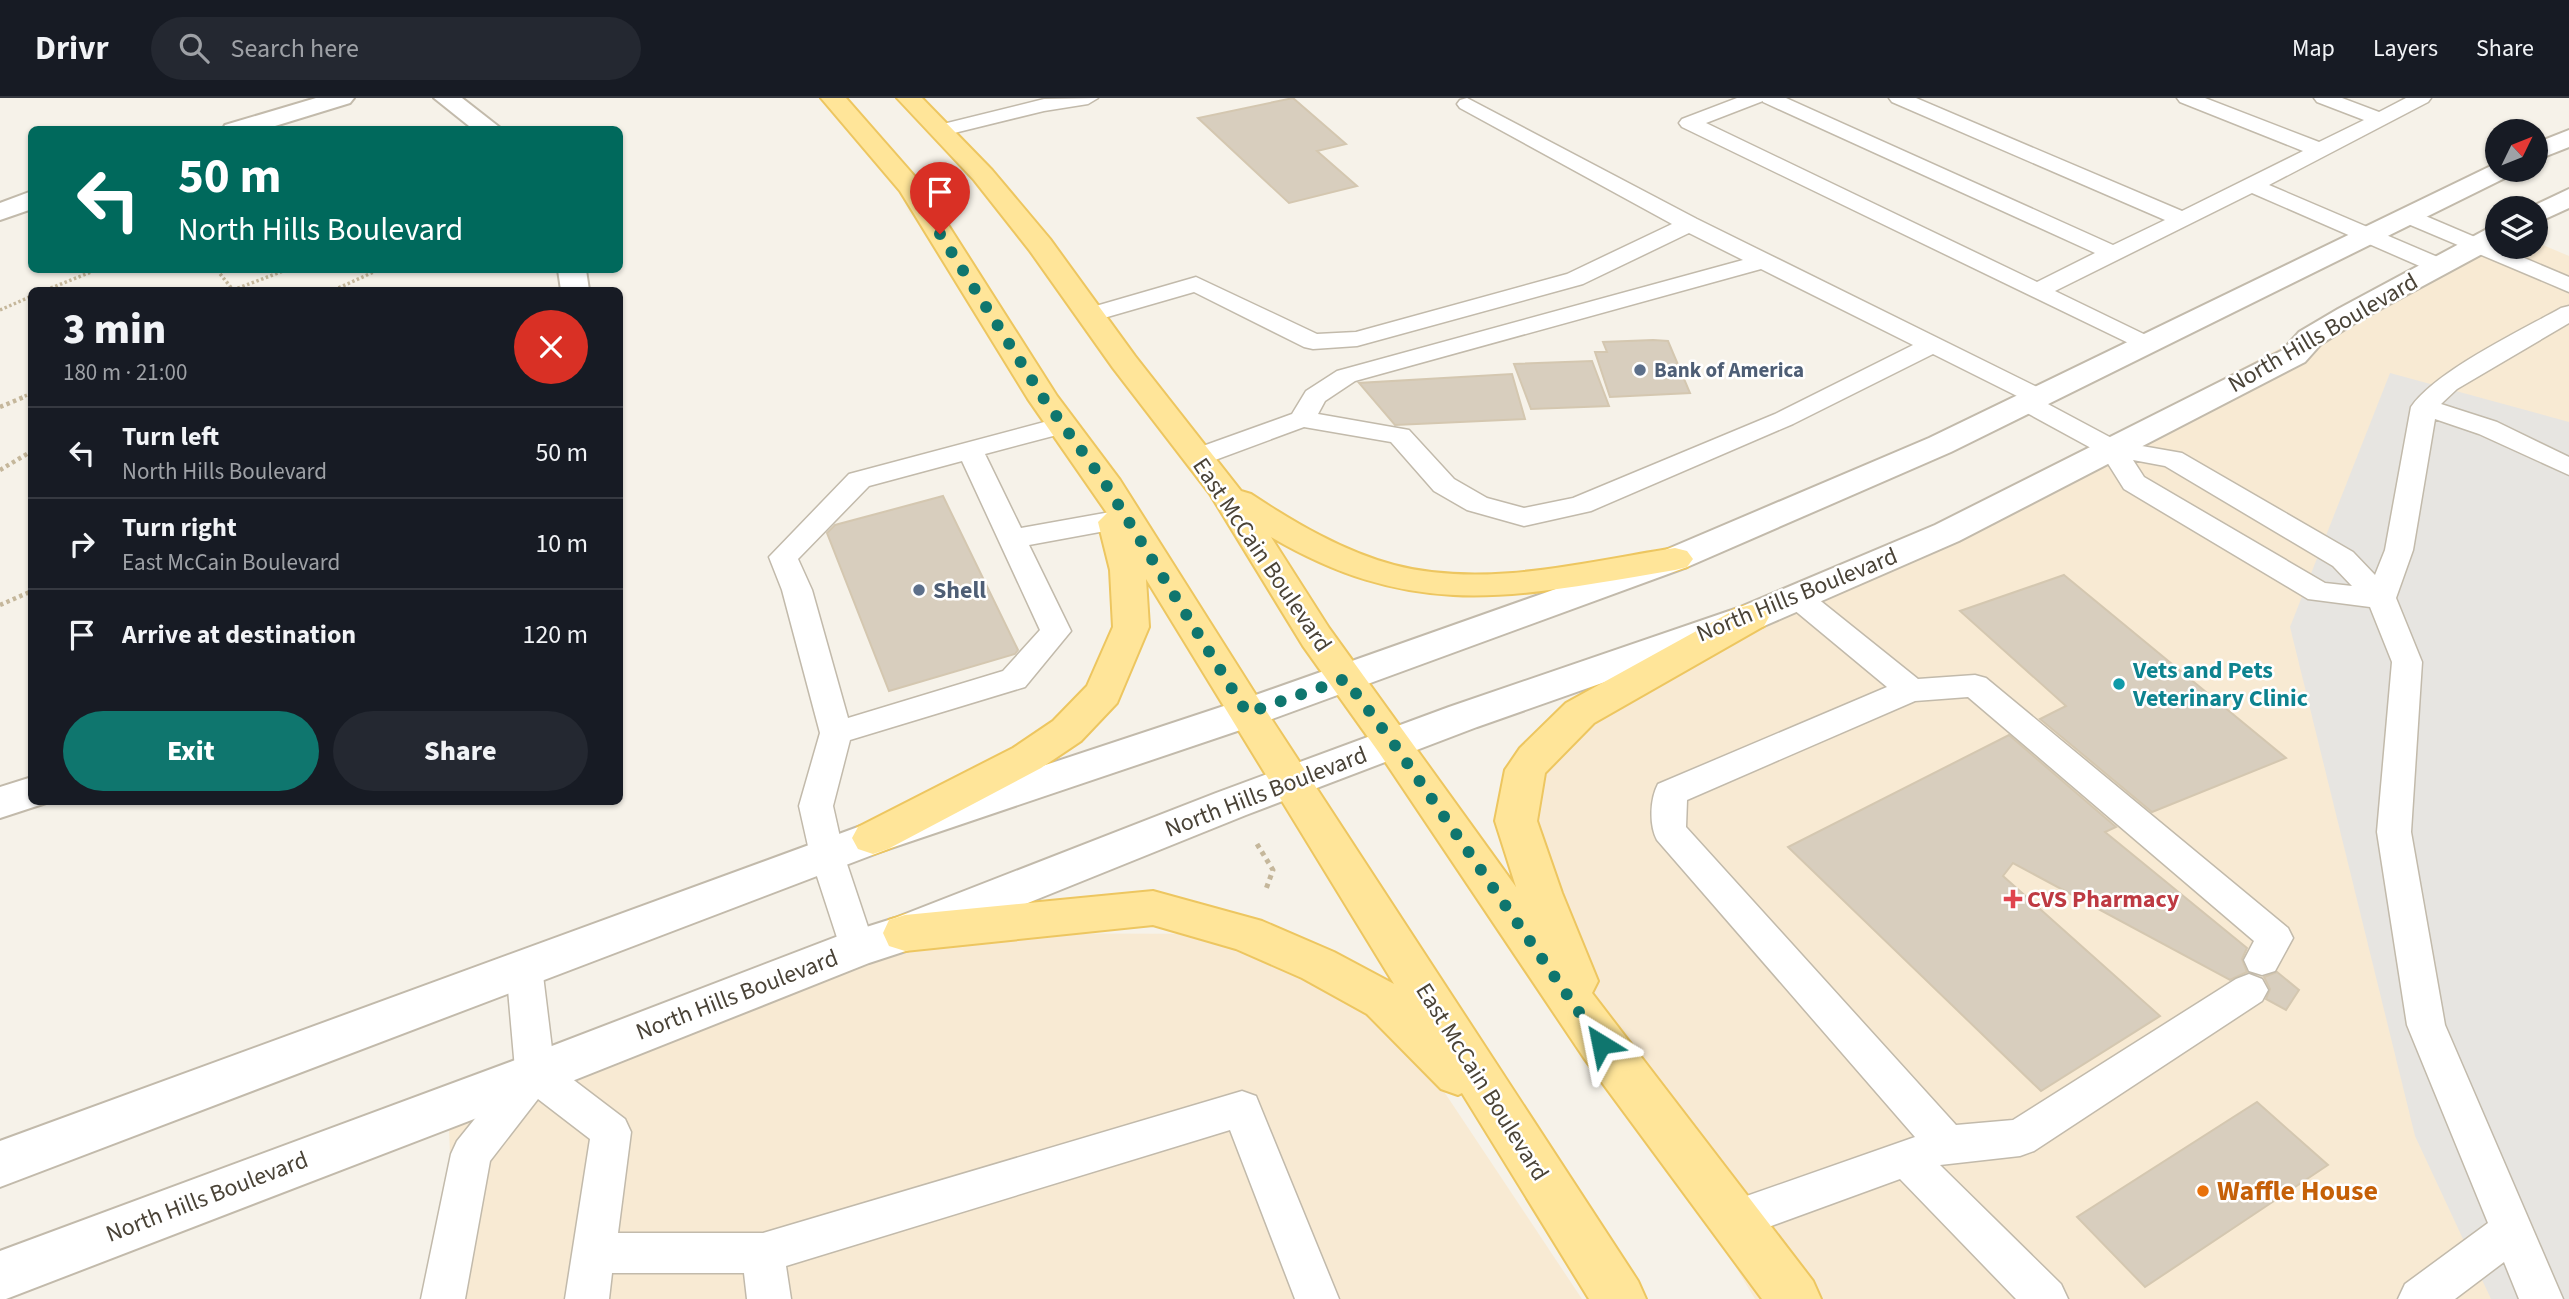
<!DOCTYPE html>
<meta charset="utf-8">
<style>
:root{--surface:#171b24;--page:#242831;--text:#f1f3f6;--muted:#9ea1a6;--line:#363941;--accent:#0f766e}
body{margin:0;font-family:"Source Sans 3",sans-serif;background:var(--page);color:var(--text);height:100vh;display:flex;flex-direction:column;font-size:26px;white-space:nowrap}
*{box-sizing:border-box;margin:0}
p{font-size:23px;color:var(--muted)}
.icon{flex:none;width:38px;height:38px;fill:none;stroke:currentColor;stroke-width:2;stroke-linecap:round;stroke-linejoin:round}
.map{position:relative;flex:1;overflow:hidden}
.panel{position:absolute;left:28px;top:189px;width:595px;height:518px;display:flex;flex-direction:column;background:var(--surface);border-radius:10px;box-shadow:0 2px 5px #0004}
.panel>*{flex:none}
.top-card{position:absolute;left:28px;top:28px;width:595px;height:147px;border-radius:10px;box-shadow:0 2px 5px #0004;background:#00695c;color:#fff;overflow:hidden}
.needle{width:46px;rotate:47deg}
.controls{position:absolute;left:2485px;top:21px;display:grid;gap:14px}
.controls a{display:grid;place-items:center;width:63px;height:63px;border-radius:50%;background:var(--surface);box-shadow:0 2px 5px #0004;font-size:35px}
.pin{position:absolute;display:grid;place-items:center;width:60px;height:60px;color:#fff;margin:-72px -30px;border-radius:50% 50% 50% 0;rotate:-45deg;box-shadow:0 0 7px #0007}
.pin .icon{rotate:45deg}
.me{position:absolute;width:77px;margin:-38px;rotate:325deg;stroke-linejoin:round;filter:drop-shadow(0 0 5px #0008)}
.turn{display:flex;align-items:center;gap:24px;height:147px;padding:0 35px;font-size:32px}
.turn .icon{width:91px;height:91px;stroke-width:2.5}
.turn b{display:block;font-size:49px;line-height:60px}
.round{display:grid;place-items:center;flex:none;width:74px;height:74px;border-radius:37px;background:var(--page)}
.summary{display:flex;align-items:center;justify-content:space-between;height:119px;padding:0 35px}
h1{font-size:42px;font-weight:800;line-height:52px}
.cta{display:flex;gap:14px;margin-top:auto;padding:14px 35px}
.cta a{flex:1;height:80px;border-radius:42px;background:var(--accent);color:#fff;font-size:28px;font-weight:800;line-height:80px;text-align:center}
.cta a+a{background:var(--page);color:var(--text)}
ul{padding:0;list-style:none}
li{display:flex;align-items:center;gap:21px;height:91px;padding:0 35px;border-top:2px solid var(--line)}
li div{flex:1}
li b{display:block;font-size:26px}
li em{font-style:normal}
header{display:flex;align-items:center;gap:42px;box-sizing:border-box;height:98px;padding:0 35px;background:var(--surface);border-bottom:2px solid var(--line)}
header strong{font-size:33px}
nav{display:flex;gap:38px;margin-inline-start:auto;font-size:24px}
.search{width:490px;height:63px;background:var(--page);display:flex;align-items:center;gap:18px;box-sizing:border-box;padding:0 24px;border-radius:38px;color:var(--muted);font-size:26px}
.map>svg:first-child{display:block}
.commercial{fill:#f8ead3}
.parking{fill:#e7e5e1}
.building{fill:#d8cebe;stroke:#d4c7b0;stroke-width:2}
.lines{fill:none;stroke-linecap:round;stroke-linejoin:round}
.service-casing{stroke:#c2baab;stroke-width:3}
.minor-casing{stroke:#c2baab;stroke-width:4}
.tertiary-casing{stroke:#c2baab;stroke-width:4}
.primary-casing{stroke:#edc660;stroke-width:4}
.path-far2{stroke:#c5b79b;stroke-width:3.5;stroke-dasharray:2.5 2.5;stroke-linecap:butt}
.path-far1{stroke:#c5b79b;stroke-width:4.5;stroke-dasharray:3.5 3.5;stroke-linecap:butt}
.path{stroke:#c5b79b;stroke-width:5;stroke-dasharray:4.5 4.5;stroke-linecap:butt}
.service{fill:#fff;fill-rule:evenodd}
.minor{fill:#fff;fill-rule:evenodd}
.tertiary{fill:#fff;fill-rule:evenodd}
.primary{fill:#ffe599;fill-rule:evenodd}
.route{stroke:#0f766e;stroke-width:12;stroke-dasharray:0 21.6}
.service-dot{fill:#5c6f8a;stroke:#fff;stroke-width:2.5}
.culture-dot{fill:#0f9aa8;stroke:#fff;stroke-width:2.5}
.health-dot{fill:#e0444e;stroke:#fff;stroke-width:2.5}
.food-dot{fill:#e8710a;stroke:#fff;stroke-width:2.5}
.labels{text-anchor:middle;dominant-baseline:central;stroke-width:5;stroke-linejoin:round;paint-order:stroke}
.far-service-label{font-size:21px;font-weight:bold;fill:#4e5e75;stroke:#fff;text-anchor:start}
.street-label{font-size:24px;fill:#4a4337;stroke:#fff}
.service-label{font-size:24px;font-weight:bold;fill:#4e5e75;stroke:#fff;text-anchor:start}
.culture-label{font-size:24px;font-weight:bold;fill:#0d838f;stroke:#fff;text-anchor:start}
.health-label{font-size:24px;font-weight:bold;fill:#be3a42;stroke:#fff;text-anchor:start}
.near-food-label{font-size:28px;font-weight:bold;fill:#c56008;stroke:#fff;text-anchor:start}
</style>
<header>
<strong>Drivr</strong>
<div class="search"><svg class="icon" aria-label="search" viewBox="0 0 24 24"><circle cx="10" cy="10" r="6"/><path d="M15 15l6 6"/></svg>Search here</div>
<nav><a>Map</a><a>Layers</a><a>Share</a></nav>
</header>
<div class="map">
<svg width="2569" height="1201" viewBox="0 0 2569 1201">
<rect width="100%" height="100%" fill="#f6f2e9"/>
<!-- commercial -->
<g class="commercial">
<path d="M 2497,137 L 2497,149 L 2536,149 L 2536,144 L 2569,158 L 2569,1201 L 1755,1201 L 1601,946 L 1516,723 L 1580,615 Z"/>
<path d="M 905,835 L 1246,836 L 1383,902 L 1582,1201 L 456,1201 L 448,1008 Z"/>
</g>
<!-- parking -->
<path class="parking" d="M 2390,275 L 2569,324 L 2569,1201 L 2491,1201 L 2415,1038 L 2290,529 Z"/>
<!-- building -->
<g class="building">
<path d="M 1293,0 L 1346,46 L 1317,53 L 1357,88 L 1289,105 L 1198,20 Z"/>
<path d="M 1653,242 L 1668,243 L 1690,295 L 1610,299 L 1595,254 L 1607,254 L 1603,244 Z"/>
<path d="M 1592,263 L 1609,308 L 1531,311 L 1514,266 Z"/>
<path d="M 1512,276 L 1525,321 L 1395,327 L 1359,285 Z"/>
<path d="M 943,398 L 1018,552 L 1015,556 L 889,593 L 827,435 L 835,427 Z"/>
<path d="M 2064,477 L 2286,660 L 2152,714 L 2040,621 L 2066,608 L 1960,513 Z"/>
<path d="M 2009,637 L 2116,729 L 2105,734 L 2247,850 L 2242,861 L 2247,874 L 2230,882 L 2013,765 L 2003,778 L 2160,918 L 2041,993 L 1788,749 Z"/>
<path d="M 2277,874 L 2299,892 L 2286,912 L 2266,901 L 2270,891 L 2264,879 Z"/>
<path d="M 2257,1004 L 2328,1067 L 2145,1189 L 2077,1119 Z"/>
</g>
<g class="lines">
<!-- service casing -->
<g class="service-casing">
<g id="service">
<path d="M 1098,0 L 1088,6 L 1044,13 L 942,38 L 935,36 L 932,32 L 935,28 L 1044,1 Z"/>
<path d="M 1467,0 L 1697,121 L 2047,294 L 2051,299 L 2046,305 L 2119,344 L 2182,355 L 2353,454 L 2375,477 L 2385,452 L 2411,309 C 2436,273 2520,233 2561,210 L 2569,208 L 2569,225 L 2457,291 L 2441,306 L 2497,324 L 2569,359 L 2569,377 L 2479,336 L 2435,321 L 2413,452 L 2396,500 L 2422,564 L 2411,734 L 2445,927 L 2563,1201 L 2519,1201 L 2504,1164 L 2455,1201 L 2398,1201 L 2405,1186 L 2488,1125 L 2407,927 L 2377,734 L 2392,564 L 2370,509 L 2308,501 L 2124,391 L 2102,356 L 2018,310 L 2014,305 L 2019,299 L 1933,256 L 1793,326 L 1591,413 L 1524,428 L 1467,412 L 1434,393 L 1391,344 L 1304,329 L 1207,365 L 1198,367 L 1189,365 L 1185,359 L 1189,353 L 1292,316 L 1306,293 L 1337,273 L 1743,162 L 1689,135 L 1583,186 L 1357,248 L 1313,251 L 1304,249 L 1194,194 L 1090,224 L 1082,222 L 1078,217 L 1082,212 L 1196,179 L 1317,236 L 1356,234 L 1567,176 L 1672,126 L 1460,10 L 1457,6 L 1460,2 ZM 1761,171 L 1913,247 L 1775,316 L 1573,400 L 1524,410 L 1487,400 L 1454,381 L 1409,332 L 1318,316 L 1325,303 L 1355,283 ZM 2133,362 L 2165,368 L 2333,468 L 2352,488 L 2325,485 L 2144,379 Z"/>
<path d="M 1737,0 L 1786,0 L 2113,147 L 2165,122 L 1892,4 L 1889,0 L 1916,0 L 2182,113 L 2303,53 L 2180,4 L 2177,0 L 2205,0 L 2319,44 L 2364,22 L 2317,4 L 2314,0 L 2342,0 L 2379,14 L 2406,0 L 2431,0 L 2428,4 L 2269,87 L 2447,163 L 2450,168 L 2447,173 L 2431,173 L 2252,95 L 2055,193 L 2154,241 L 2157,246 L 2154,251 L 2145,253 L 1682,29 L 1679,25 L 1682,21 ZM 1763,3 L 1763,4 L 2095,155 L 2037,184 L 1706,25 Z"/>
<path d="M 2409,111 L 2569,179 L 2569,194 L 2401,123 L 2398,118 L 2401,113 Z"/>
<path d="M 1063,319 L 1072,321 L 1076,327 L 1072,333 L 985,356 L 1021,430 L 1127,411 L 1137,414 L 1141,420 L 1137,426 L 1127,429 L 1029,447 L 1071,533 L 1025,589 L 850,642 L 833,708 L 844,757 L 875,850 L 870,861 L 857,865 L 844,861 L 810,757 L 799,708 L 820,635 L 782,492 L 769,459 L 849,376 ZM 962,363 L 1040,532 L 1003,573 L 848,620 L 812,492 L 798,461 L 869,388 Z"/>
<path d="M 1797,489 L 1807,492 L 1918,581 L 1975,577 L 1986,580 L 2288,830 L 2293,840 L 2275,873 L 2262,877 L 2249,873 L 2244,862 L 2254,843 L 1968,599 L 1915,603 L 1687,702 L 1686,729 L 1956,1027 L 2013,1022 L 2236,881 L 2249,876 L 2262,881 L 2268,892 L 2262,903 L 2034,1053 L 2020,1058 L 1940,1067 L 2061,1186 L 2068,1201 L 2016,1201 L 1900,1081 L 1733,1142 L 1718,1136 L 1712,1122 L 1718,1108 L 1915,1039 L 1657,742 C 1649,727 1650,701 1658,686 L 1887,589 L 1787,506 L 1782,499 L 1787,492 Z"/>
<path d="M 524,854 L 537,858 L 542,869 L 554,967 L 625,1021 L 631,1034 L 618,1135 L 763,1135 L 1242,993 L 1256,998 L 1339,1201 L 1295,1201 L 1230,1032 L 786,1168 L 791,1201 L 747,1201 L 744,1175 L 612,1175 L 609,1201 L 565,1201 L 590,1041 L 538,1001 L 490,1063 L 465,1201 L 421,1201 L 451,1056 L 457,1043 L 515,971 L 506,869 L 511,858 Z"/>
</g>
</g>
<!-- minor casing -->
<g class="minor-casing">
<g id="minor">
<path d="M 316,0 L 354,0 L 350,5 L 262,32 L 222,32 L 225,27 Z"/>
<path d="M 434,0 L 462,0 L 503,32 L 474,32 Z"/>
<path d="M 32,93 L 32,111 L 0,122 L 0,105 Z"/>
<path d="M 558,172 L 586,172 L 589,192 L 561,192 Z"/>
<path d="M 32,679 L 32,704 L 46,705 L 0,720 L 0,689 Z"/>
</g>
</g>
<!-- tertiary casing -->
<g class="tertiary-casing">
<g id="tertiary">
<path d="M 2569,32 L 2569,49 L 2536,62 L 2536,45 Z"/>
<path d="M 2497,65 L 2497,72 L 2515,72 L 2511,77 L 1951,354 L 1687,469 L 1261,625 L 888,751 L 0,1089 L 0,1043 L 858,729 L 1233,605 L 1663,453 L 1929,340 Z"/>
<path d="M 2569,91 L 2569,110 L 2536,125 L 2536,110 L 2529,110 Z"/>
<path d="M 2497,129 L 2497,148 L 2358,223 L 2321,246 L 2305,264 L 1959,443 L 1764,528 L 1477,629 L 1246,717 L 921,848 L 869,865 L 552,991 L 6,1201 L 0,1201 L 0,1153 L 518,961 L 841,837 L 895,820 L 1216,695 L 1449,609 L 1738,510 L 1935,427 L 2283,252 L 2299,234 L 2338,211 L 2487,131 Z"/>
</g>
</g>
<!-- primary casing -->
<g class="primary-casing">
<g id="primary">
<path d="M 821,0 L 846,0 L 924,89 L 1057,298 L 1120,382 L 1261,605 L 1638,1183 L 1646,1201 L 1589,1201 L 1462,995 L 1458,997 L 1441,991 L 1367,916 L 1302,880 L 1236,851 L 1153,827 L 905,853 L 889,848 L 883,835 L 889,822 L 905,817 L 1153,793 L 1262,823 L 1334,854 L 1394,886 L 1146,481 L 1149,529 L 1117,605 L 1081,643 L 1041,670 L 888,751 L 873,756 L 858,751 L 852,740 L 858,729 L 1013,650 L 1053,623 L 1087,588 L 1113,529 L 1110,472 L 1098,424 L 1107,415 L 1028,301 L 900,93 Z"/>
<path d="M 897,0 L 922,0 L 992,72 L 1050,141 L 1135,258 L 1241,393 L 1251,396 C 1295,425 1342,453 1394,467 C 1485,491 1585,464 1675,450 L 1687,453 L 1693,461 L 1687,469 L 1675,472 C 1517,498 1418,525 1271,439 L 1329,530 L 1516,789 L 1495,723 L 1505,672 L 1520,650 L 1566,605 L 1738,510 L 1751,507 L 1764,510 L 1769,519 L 1764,528 L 1594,625 L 1545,675 L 1537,723 L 1562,795 L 1598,883 L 1592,895 L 1813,1183 L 1821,1201 L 1762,1201 L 1584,960 L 1380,656 L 1303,548 L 1210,396 L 1113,270 L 1030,153 L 974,82 Z"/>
</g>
</g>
<!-- path-far2 -->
<g class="path-far2">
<path d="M 217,172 L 233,192"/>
<path d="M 46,192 L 96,172"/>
<path d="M 233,192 L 286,172"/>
<path d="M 334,192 L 378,172"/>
<path d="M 0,212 L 32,198"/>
<path d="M 20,300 L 32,295"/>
</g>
<!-- path-far1 -->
<g class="path-far1">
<path d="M 0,309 L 24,299"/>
<path d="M 0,372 L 32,353"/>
<path d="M 0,507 L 32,493"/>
</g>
<!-- path -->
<path class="path" d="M 1257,746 L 1273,772 L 1266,791"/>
<!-- service -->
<use href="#service" class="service"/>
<!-- minor -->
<use href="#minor" class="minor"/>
<!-- tertiary -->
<use href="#tertiary" class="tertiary"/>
<!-- primary -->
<use href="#primary" class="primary"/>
</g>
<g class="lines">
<!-- route -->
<path class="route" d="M 940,136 L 1044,301 L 1103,382 L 1247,615 L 1345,581 L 1394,646 L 1601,946"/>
</g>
<!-- markers -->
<g class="service-dot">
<circle cx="1640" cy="272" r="7"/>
<circle cx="919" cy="492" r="7"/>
</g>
<circle class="culture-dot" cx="2119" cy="586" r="7"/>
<path class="health-dot" d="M2009.5 790.5h7v7h7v7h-7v7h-7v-7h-7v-7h7z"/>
<circle class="food-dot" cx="2203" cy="1093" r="7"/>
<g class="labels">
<!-- far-service labels -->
<g class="far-service-label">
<text x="1654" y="272">Bank of America</text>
</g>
<!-- street labels -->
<g class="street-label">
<text transform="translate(2323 235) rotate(-30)">North Hills Boulevard</text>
<text transform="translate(1262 457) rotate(56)">East McCain Boulevard</text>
<text transform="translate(1797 497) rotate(-22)">North Hills Boulevard</text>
<text transform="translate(1266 694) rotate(-21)">North Hills Boulevard</text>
<text transform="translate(737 897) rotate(-21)">North Hills Boulevard</text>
<text transform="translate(1482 984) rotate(58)">East McCain Boulevard</text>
<text transform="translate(207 1099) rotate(-21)">North Hills Boulevard</text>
</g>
<!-- service labels -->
<g class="service-label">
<text x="933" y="492">Shell</text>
</g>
<!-- culture labels -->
<g class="culture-label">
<text x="2133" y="572">Vets and Pets<tspan x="2133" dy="28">Veterinary Clinic</tspan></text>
</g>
<!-- health labels -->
<g class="health-label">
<text x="2027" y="801">CVS Pharmacy</text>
</g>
<!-- near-food labels -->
<g class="near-food-label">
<text x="2217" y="1093">Waffle House</text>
</g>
</g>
</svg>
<div class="controls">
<a><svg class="needle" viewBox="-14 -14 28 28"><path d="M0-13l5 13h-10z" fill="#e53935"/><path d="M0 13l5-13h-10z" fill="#9ea1a6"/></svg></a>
<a><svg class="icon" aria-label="layers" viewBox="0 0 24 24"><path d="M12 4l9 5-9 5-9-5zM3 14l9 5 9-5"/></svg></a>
</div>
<div class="pin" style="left:940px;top:136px;background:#d93025"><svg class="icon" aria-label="arrive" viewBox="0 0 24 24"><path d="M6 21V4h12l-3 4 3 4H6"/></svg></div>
<svg class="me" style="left:1601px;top:946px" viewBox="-20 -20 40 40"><path d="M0-17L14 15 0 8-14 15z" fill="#0f766e" stroke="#fff" stroke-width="4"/></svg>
<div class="top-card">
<div class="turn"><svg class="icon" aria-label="left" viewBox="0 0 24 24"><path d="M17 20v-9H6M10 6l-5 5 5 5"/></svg><div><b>50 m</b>North Hills Boulevard</div></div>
</div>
<section class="panel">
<div class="summary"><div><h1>3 min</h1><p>180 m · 21:00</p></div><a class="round" style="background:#d93025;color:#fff"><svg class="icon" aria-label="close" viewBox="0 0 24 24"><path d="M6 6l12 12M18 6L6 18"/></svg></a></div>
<ul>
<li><svg class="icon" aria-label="left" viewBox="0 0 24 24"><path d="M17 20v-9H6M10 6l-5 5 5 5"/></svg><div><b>Turn left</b><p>North Hills Boulevard</p></div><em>50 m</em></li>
<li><svg class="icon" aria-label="right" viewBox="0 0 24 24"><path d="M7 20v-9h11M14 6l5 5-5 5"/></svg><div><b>Turn right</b><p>East McCain Boulevard</p></div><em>10 m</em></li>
<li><svg class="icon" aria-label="arrive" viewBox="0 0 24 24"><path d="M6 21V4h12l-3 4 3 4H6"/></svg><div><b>Arrive at destination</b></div><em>120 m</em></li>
</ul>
<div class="cta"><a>Exit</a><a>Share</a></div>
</section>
</div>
